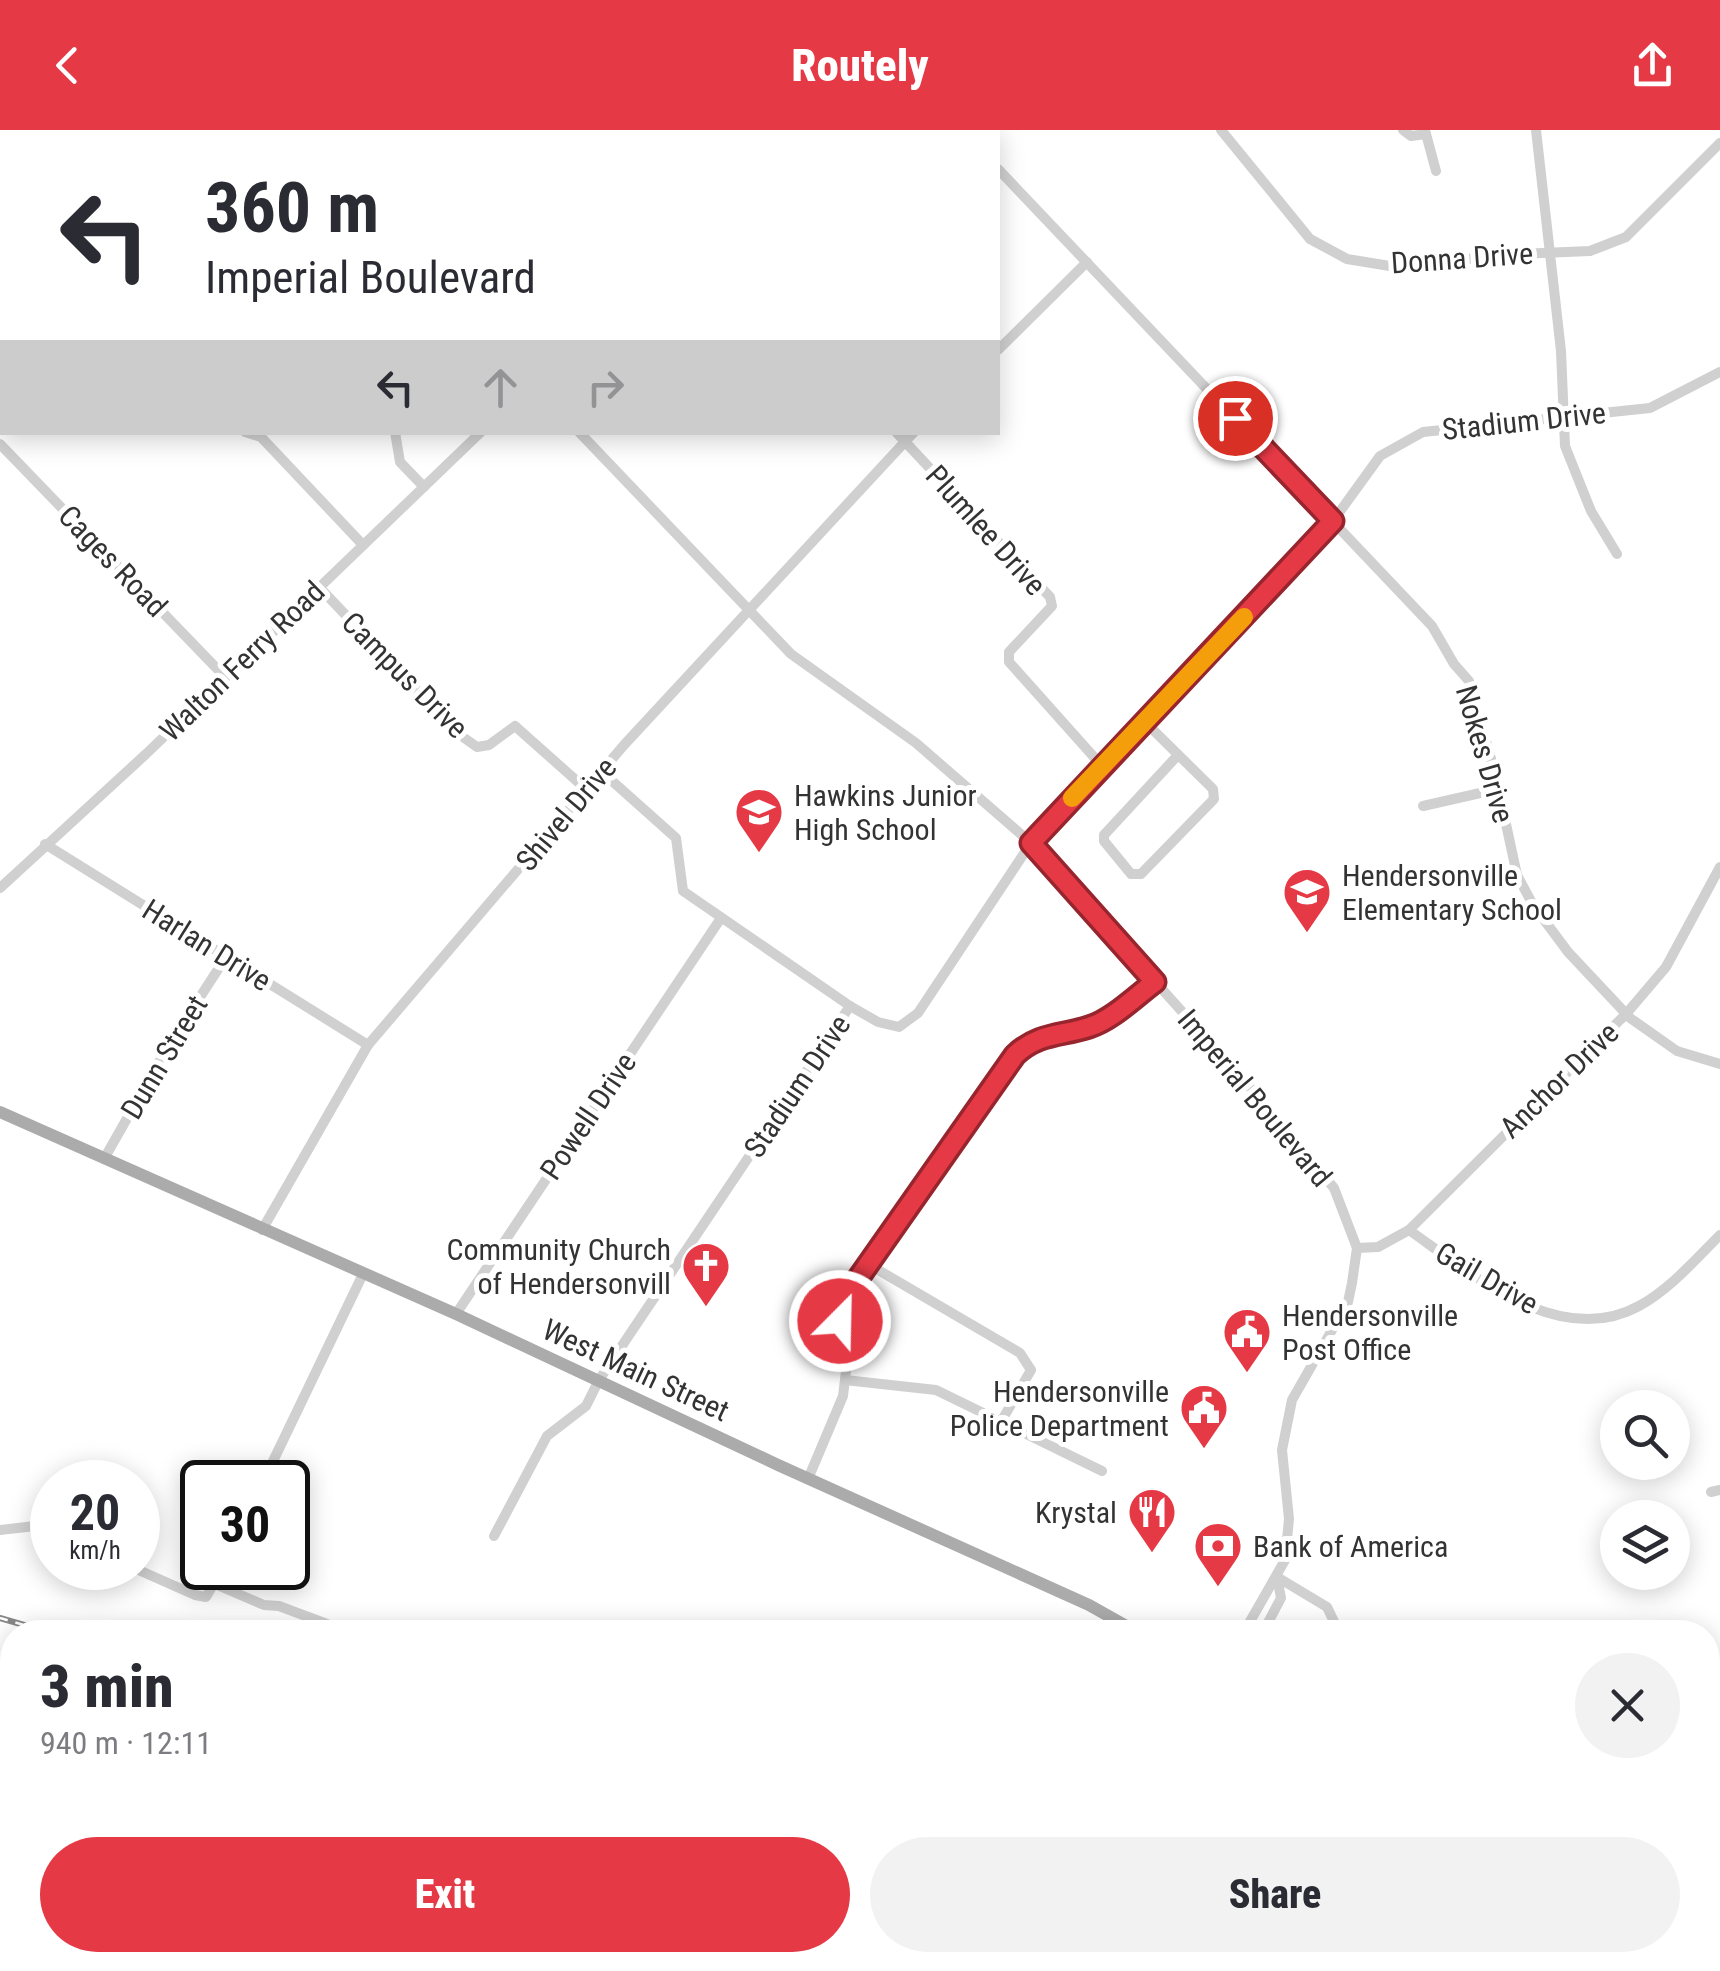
<!DOCTYPE html>
<meta charset="utf-8">
<style>
:root{--surface:#fff;--page:#f2f2f3;--text:#2b2b33;--muted:#7c7c81;--accent:#e63946}
body{margin:0;font-family:"Roboto Condensed",sans-serif;background:var(--page);color:var(--text);height:100vh;display:flex;flex-direction:column;font-size:38px;white-space:nowrap}
*{box-sizing:border-box;margin:0}
p{font-size:32px;color:var(--muted)}
.icon{flex:none;width:55px;height:55px;fill:none;stroke:currentColor;stroke-width:2;stroke-linecap:round;stroke-linejoin:round}
.map{position:relative;flex:1;overflow:hidden}
.details{position:absolute;left:0px;top:1490px;width:1720px;height:352px;display:flex;flex-direction:column;background:var(--surface);border-radius:40px 40px 0 0;box-shadow:0 5px 25px #0003}
.details>*{flex:none}
.hud{position:absolute;left:0px;top:0px;width:1000px;height:305px;box-shadow:0 5px 25px #0003;background:#fff;color:var(--text);overflow:hidden}
.buttons{position:absolute;left:1600px;top:1260px;display:grid;gap:20px}
.buttons a{display:grid;place-items:center;width:90px;height:90px;border-radius:50%;background:var(--surface);box-shadow:0 5px 25px #0003;font-size:50px}
.speed{position:absolute;left:30px;top:1330px;display:flex;gap:20px;font-size:50px;font-weight:700;text-align:center}
.speed>*{display:grid;place-content:center;width:130px;height:130px;border-radius:50%;background:var(--surface);box-shadow:0 5px 25px #0003;line-height:1}
.speed small{font-size:25px;font-weight:400}
.speed .limit{border:5px solid #111;border-radius:15px;background:#fff;color:#111}
.pin{position:absolute;display:grid;place-items:center;width:85px;height:85px;color:#fff;margin:-42px;border:5px solid #fff;border-radius:50%;box-shadow:0 2px 10px #0007}
.me{position:absolute;width:110px;margin:-55px;rotate:23deg;stroke-linejoin:round;filter:drop-shadow(0 0 8px #0008)}
.turn{display:flex;align-items:center;gap:35px;height:210px;padding:0 40px;font-size:45px}
.turn .icon{width:130px;height:130px;stroke-width:2.5}
.turn b{display:block;font-size:70px;line-height:85px}
.lanes{display:flex;align-items:center;height:95px;padding:0 40px;background:#0003;justify-content:center;gap:50px;direction:ltr}
.lanes .off{opacity:.35}
.round{display:grid;place-items:center;flex:none;width:105px;height:105px;border-radius:52px;background:var(--page)}
.head{display:flex;align-items:center;justify-content:space-between;height:170px;padding:0 40px}
h1{font-size:60px;font-weight:800;line-height:75px}
.primary-button{display:flex;gap:20px;margin-top:auto;padding:20px 40px}
.primary-button a{flex:1;height:115px;border-radius:60px;background:var(--accent);color:#fff;font-size:40px;font-weight:800;line-height:115px;text-align:center}
.primary-button a+a{background:var(--page);color:var(--text)}
header{display:flex;justify-content:space-between;align-items:center;height:130px;padding:0 40px;background:var(--accent);color:#fff;font-size:45px;font-weight:800}
.map>svg:first-child{display:block}
.lines{fill:none;stroke-linecap:round;stroke-linejoin:round}
.minor{stroke:#d0d0d0;stroke-width:10}
.major{stroke:#ababab;stroke-width:12}
.rail-casing{stroke:#888;stroke-width:6}
.rail{stroke:#fff;stroke-width:2.5;stroke-dasharray:8;stroke-linecap:butt}
.route-casing{stroke:#96252e;stroke-width:25}
.route{stroke:#e63946;stroke-width:18}
.slow{stroke:#f59e0b;stroke-width:18}
.labels{text-anchor:middle;dominant-baseline:central;stroke-width:10;stroke-linejoin:round;paint-order:stroke}
.street-label{font-size:30px;fill:#333;stroke:#fff}
.poi-label{font-size:30px;fill:#333;stroke:#fff;text-anchor:start}
</style>
<header><svg class="icon" aria-label="back" viewBox="0 0 24 24"><path d="M15 5l-7 7 7 7"/></svg>Routely<svg class="icon" aria-label="share" viewBox="0 0 24 24"><path d="M12 15V3M7 8l5-5 5 5M5 13v7h14v-7"/></svg></header>
<div class="map">
<svg width="1720" height="1841" viewBox="0 0 1720 1841">
<rect width="100%" height="100%" fill="#fff"/>
<g class="lines">
<!-- minor -->
<g class="minor">
<path d="M 120,0 L 122,2"/>
<path d="M 147,0 L 148,2"/>
<path d="M 302,0 L 305,2"/>
<path d="M 502,0 L 505,2"/>
<path d="M 959,0 L 962,2"/>
<path d="M 1221,0 L 1310,109 L 1347,129 L 1402,138 L 1497,125 L 1590,121 L 1626,107 L 1720,13"/>
<path d="M 1403,0 L 1411,6 L 1426,4 L 1425,1"/>
<path d="M 1536,0 L 1561,221 L 1565,316 L 1591,381 L 1617,424"/>
<path d="M 797,2 L 800,0"/>
<path d="M 1426,4 L 1436,41"/>
<path d="M 998,39 L 1432,496 L 1454,534 L 1469,551 L 1495,643 L 1517,745 L 1533,775 L 1568,822 L 1630,888 L 1677,921 L 1720,934"/>
<path d="M 0,103 L 2,106"/>
<path d="M 998,220 L 1087,132"/>
<path d="M 245,302 L 261,307 L 363,415"/>
<path d="M 395,302 L 400,332 L 424,357"/>
<path d="M 579,302 L 791,524 L 916,613 L 1031,713 L 1255,963 L 1334,1058 L 1357,1118 L 1352,1153 L 1348,1172 L 1292,1270 L 1282,1320 L 1289,1389 L 1285,1430 L 1244,1502"/>
<path d="M 896,302 L 1050,467 L 1052,476 L 1009,522 L 1009,532 L 1102,636"/>
<path d="M 0,314 L 225,547"/>
<path d="M 319,457 L 460,605 L 477,617 L 489,615 L 515,596 L 587,660"/>
<path d="M 1145,592 L 1213,659 L 1214,669 L 1141,744 L 1131,744 L 1104,711 L 1104,705 L 1178,625"/>
<path d="M 602,642 L 676,708 L 683,761 L 850,876 L 878,892 L 899,897 L 918,883 L 1031,713 L 1281,449 L 1333,391 L 1380,326 L 1423,302 L 1650,278 L 1720,242"/>
<path d="M 1423,676 L 1498,659"/>
<path d="M 45,714 L 368,915"/>
<path d="M 0,758 L 146,624 L 481,302"/>
<path d="M 104,1029 L 167,918 L 226,827"/>
<path d="M 262,1100 L 368,915 L 624,615 L 914,302"/>
<path d="M 1409,1100 C 1470,1143 1559,1220 1639,1176 C 1670,1159 1695,1130 1720,1105"/>
<path d="M 1357,1118 L 1378,1117 L 1409,1100 L 1626,884 L 1666,837 L 1720,737"/>
<path d="M 868,1134 L 1020,1223 L 1031,1240 L 1002,1290"/>
<path d="M 456,1184 L 721,788"/>
<path d="M 845,1250 L 936,1260 L 1102,1341"/>
<path d="M 808,1349 L 843,1266 L 846,1241 L 839,1196 L 848,1163 L 915,1066 L 1021,919 L 1050,904 L 1092,897 L 1155,852"/>
<path d="M 263,1352 L 363,1144"/>
<path d="M 1711,1362 L 1720,1360"/>
<path d="M 0,1400 L 35,1396 L 52,1400"/>
<path d="M 494,1406 L 547,1306 L 586,1276 L 599,1250 L 850,876"/>
<path d="M 134,1438 L 195,1465 L 206,1467 L 223,1438"/>
<path d="M 1277,1447 L 1327,1477 L 1339,1502"/>
<path d="M 215,1454 L 264,1475 L 279,1476 L 327,1494"/>
<path d="M 1263,1502 L 1281,1468 L 1277,1447"/>
<path d="M 1708,1753 L 1720,1758"/>
</g>
<!-- major -->
<g class="major">
<path d="M 0,982 L 456,1184 L 778,1335 L 1089,1475 L 1137,1502"/>
<path d="M 1496,1830 L 1506,1841"/>
</g>
<!-- rail casing -->
<g class="rail-casing">
<g id="rail">
<path d="M 0,1488 L 48,1502"/>
<path d="M 1708,1825 L 1720,1831"/>
</g>
</g>
<!-- rail -->
<use href="#rail" class="rail"/>
</g>
<g class="lines">
<!-- route casing -->
<g class="route-casing">
<path id="route" d="M 840,1191 L 848,1163 L 1015,925 C 1038,903 1061,906 1089,897 C 1112,890 1136,866 1155,852 L 1031,713 L 1333,391 L 1235,288"/>
</g>
<!-- route -->
<use href="#route" class="route"/>
<!-- slow -->
<path class="slow" d="M 1072,668 L 1244,487"/>
</g>
<!-- icons -->
<defs>
<g id="school-pin" transform="scale(2.5)"><path d="M0 17L-7.5 6A9.5 9.5 0 1 1 7.5 6Z" fill="#e63946" stroke="#fff"/><path d="M0-5L7-2L0 1L-7-2ZM-4 1L0 2.5L4 1V4Q0 6-4 4Z" fill="#fff"/></g>
<g id="church-pin" transform="scale(2.5)"><path d="M0 17L-7.5 6A9.5 9.5 0 1 1 7.5 6Z" fill="#e63946" stroke="#fff"/><path d="M-1.2-6h2.4v3.5h3.3v2.4h-3.3V6h-2.4V-.1h-3.3v-2.4h3.3Z" fill="#fff"/></g>
<g id="civic-pin" transform="scale(2.5)"><path d="M0 17L-7.5 6A9.5 9.5 0 1 1 7.5 6Z" fill="#e63946" stroke="#fff"/><path d="M-.6-6.5H3V-4.5H.6V-3L4-1V1h2V6H-6V1h2V-1L-.6-3ZM-1.2 2.5V6h2.4V2.5Z" fill="#fff"/></g>
<g id="restaurant-pin" transform="scale(2.5)"><path d="M0 17L-7.5 6A9.5 9.5 0 1 1 7.5 6Z" fill="#e63946" stroke="#fff"/><path d="M-5-6h1v4h1v-4h1v4h1v-4h1v5L-1.5 .5V6h-2V.5L-5-1ZM5-6V6H3V1.5H1.5Q1.5-4 5-6Z" fill="#fff"/></g>
<g id="bank-pin" transform="scale(2.5)"><path d="M0 17L-7.5 6A9.5 9.5 0 1 1 7.5 6Z" fill="#e63946" stroke="#fff"/><path d="M-6-4H6V4H-6ZM0-2.3a2.3 2.3 0 1 0 0 4.6a2.3 2.3 0 1 0 0-4.6Z" fill="#fff"/></g>
</defs>
<g fill-rule="evenodd">
<use href="#school-pin" x="759" y="682"/>
<use href="#school-pin" x="1307" y="762"/>
<use href="#church-pin" x="706" y="1136"/>
<use href="#civic-pin" x="1247" y="1202"/>
<use href="#civic-pin" x="1204" y="1278"/>
<use href="#restaurant-pin" x="1152" y="1382"/>
<use href="#bank-pin" x="1218" y="1416"/>
</g>
<g class="labels">
<!-- street labels -->
<g class="street-label">
<text transform="translate(1462 128) rotate(-4)">Donna Drive</text>
<text transform="translate(1524 291) rotate(-6)">Stadium Drive</text>
<text transform="translate(986 400) rotate(48)">Plumlee Drive</text>
<text transform="translate(113 431) rotate(46)">Cages Road</text>
<text transform="translate(242 531) rotate(-44)">Walton Ferry Road</text>
<text transform="translate(405 545) rotate(45)">Campus Drive</text>
<text transform="translate(1485 624) rotate(74)">Nokes Drive</text>
<text transform="translate(566 684) rotate(-50)">Shivel Drive</text>
<text transform="translate(207 815) rotate(32)">Harlan Drive</text>
<text transform="translate(164 927) rotate(-59)">Dunn Street</text>
<text transform="translate(1559 950) rotate(-44)">Anchor Drive</text>
<text transform="translate(797 956) rotate(-56)">Stadium Drive</text>
<text transform="translate(1255 968) rotate(50)">Imperial Boulevard</text>
<text transform="translate(588 986) rotate(-56)">Powell Drive</text>
<text transform="translate(1487 1148) rotate(30)">Gail Drive</text>
<text transform="translate(636 1240) rotate(25)">West Main Street</text>
</g>
<!-- poi labels -->
<g class="poi-label">
<text x="794" y="665">Hawkins Junior<tspan x="794" dy="34">High School</tspan></text>
<text x="1342" y="745">Hendersonville<tspan x="1342" dy="34">Elementary School</tspan></text>
<text x="671" y="1119" text-anchor="end">Community Church<tspan x="671" dy="34">of Hendersonvill</tspan></text>
<text x="1282" y="1185">Hendersonville<tspan x="1282" dy="34">Post Office</tspan></text>
<text x="1169" y="1261" text-anchor="end">Hendersonville<tspan x="1169" dy="34">Police Department</tspan></text>
<text x="1117" y="1382" text-anchor="end">Krystal</text>
<text x="1253" y="1416">Bank of America</text>
</g>
</g>
</svg>
<div class="buttons">
<a><svg class="icon" aria-label="search" viewBox="0 0 24 24"><circle cx="10" cy="10" r="6"/><path d="M15 15l6 6"/></svg></a>
<a><svg class="icon" aria-label="layers" viewBox="0 0 24 24"><path d="M12 4l9 5-9 5-9-5zM3 14l9 5 9-5"/></svg></a>
</div>
<div class="speed"><div>20<small>km/h</small></div><div class="limit">30</div></div>
<div class="pin" style="left:1235px;top:288px;background:#d93025"><svg class="icon" aria-label="arrive" viewBox="0 0 24 24"><path d="M6 21V4h12l-3 4 3 4H6"/></svg></div>
<svg class="me" style="left:840px;top:1191px" viewBox="-20 -20 40 40"><circle r="17" fill="#e63946" stroke="#fff" stroke-width="3"/><path d="M0-11L8 9 0 5-8 9z" fill="#fff"/></svg>
<div class="hud">
<div class="turn"><svg class="icon" aria-label="left" viewBox="0 0 24 24"><path d="M17 20v-9H6M10 6l-5 5 5 5"/></svg><div><b>360 m</b>Imperial Boulevard</div></div>
<div class="lanes"><svg class="icon" aria-label="left" viewBox="0 0 24 24"><path d="M17 20v-9H6M10 6l-5 5 5 5"/></svg><svg class="icon off" aria-label="ahead" viewBox="0 0 24 24"><path d="M12 20V5M6 11l6-6 6 6"/></svg><svg class="icon off" aria-label="right" viewBox="0 0 24 24"><path d="M7 20v-9h11M14 6l5 5-5 5"/></svg></div>
</div>
<section class="details">
<div class="head"><div><h1>3 min</h1><p>940 m · 12:11</p></div><a class="round"><svg class="icon" aria-label="close" viewBox="0 0 24 24"><path d="M6 6l12 12M18 6L6 18"/></svg></a></div>
<div class="primary-button"><a>Exit</a><a>Share</a></div>
</section>
</div>
